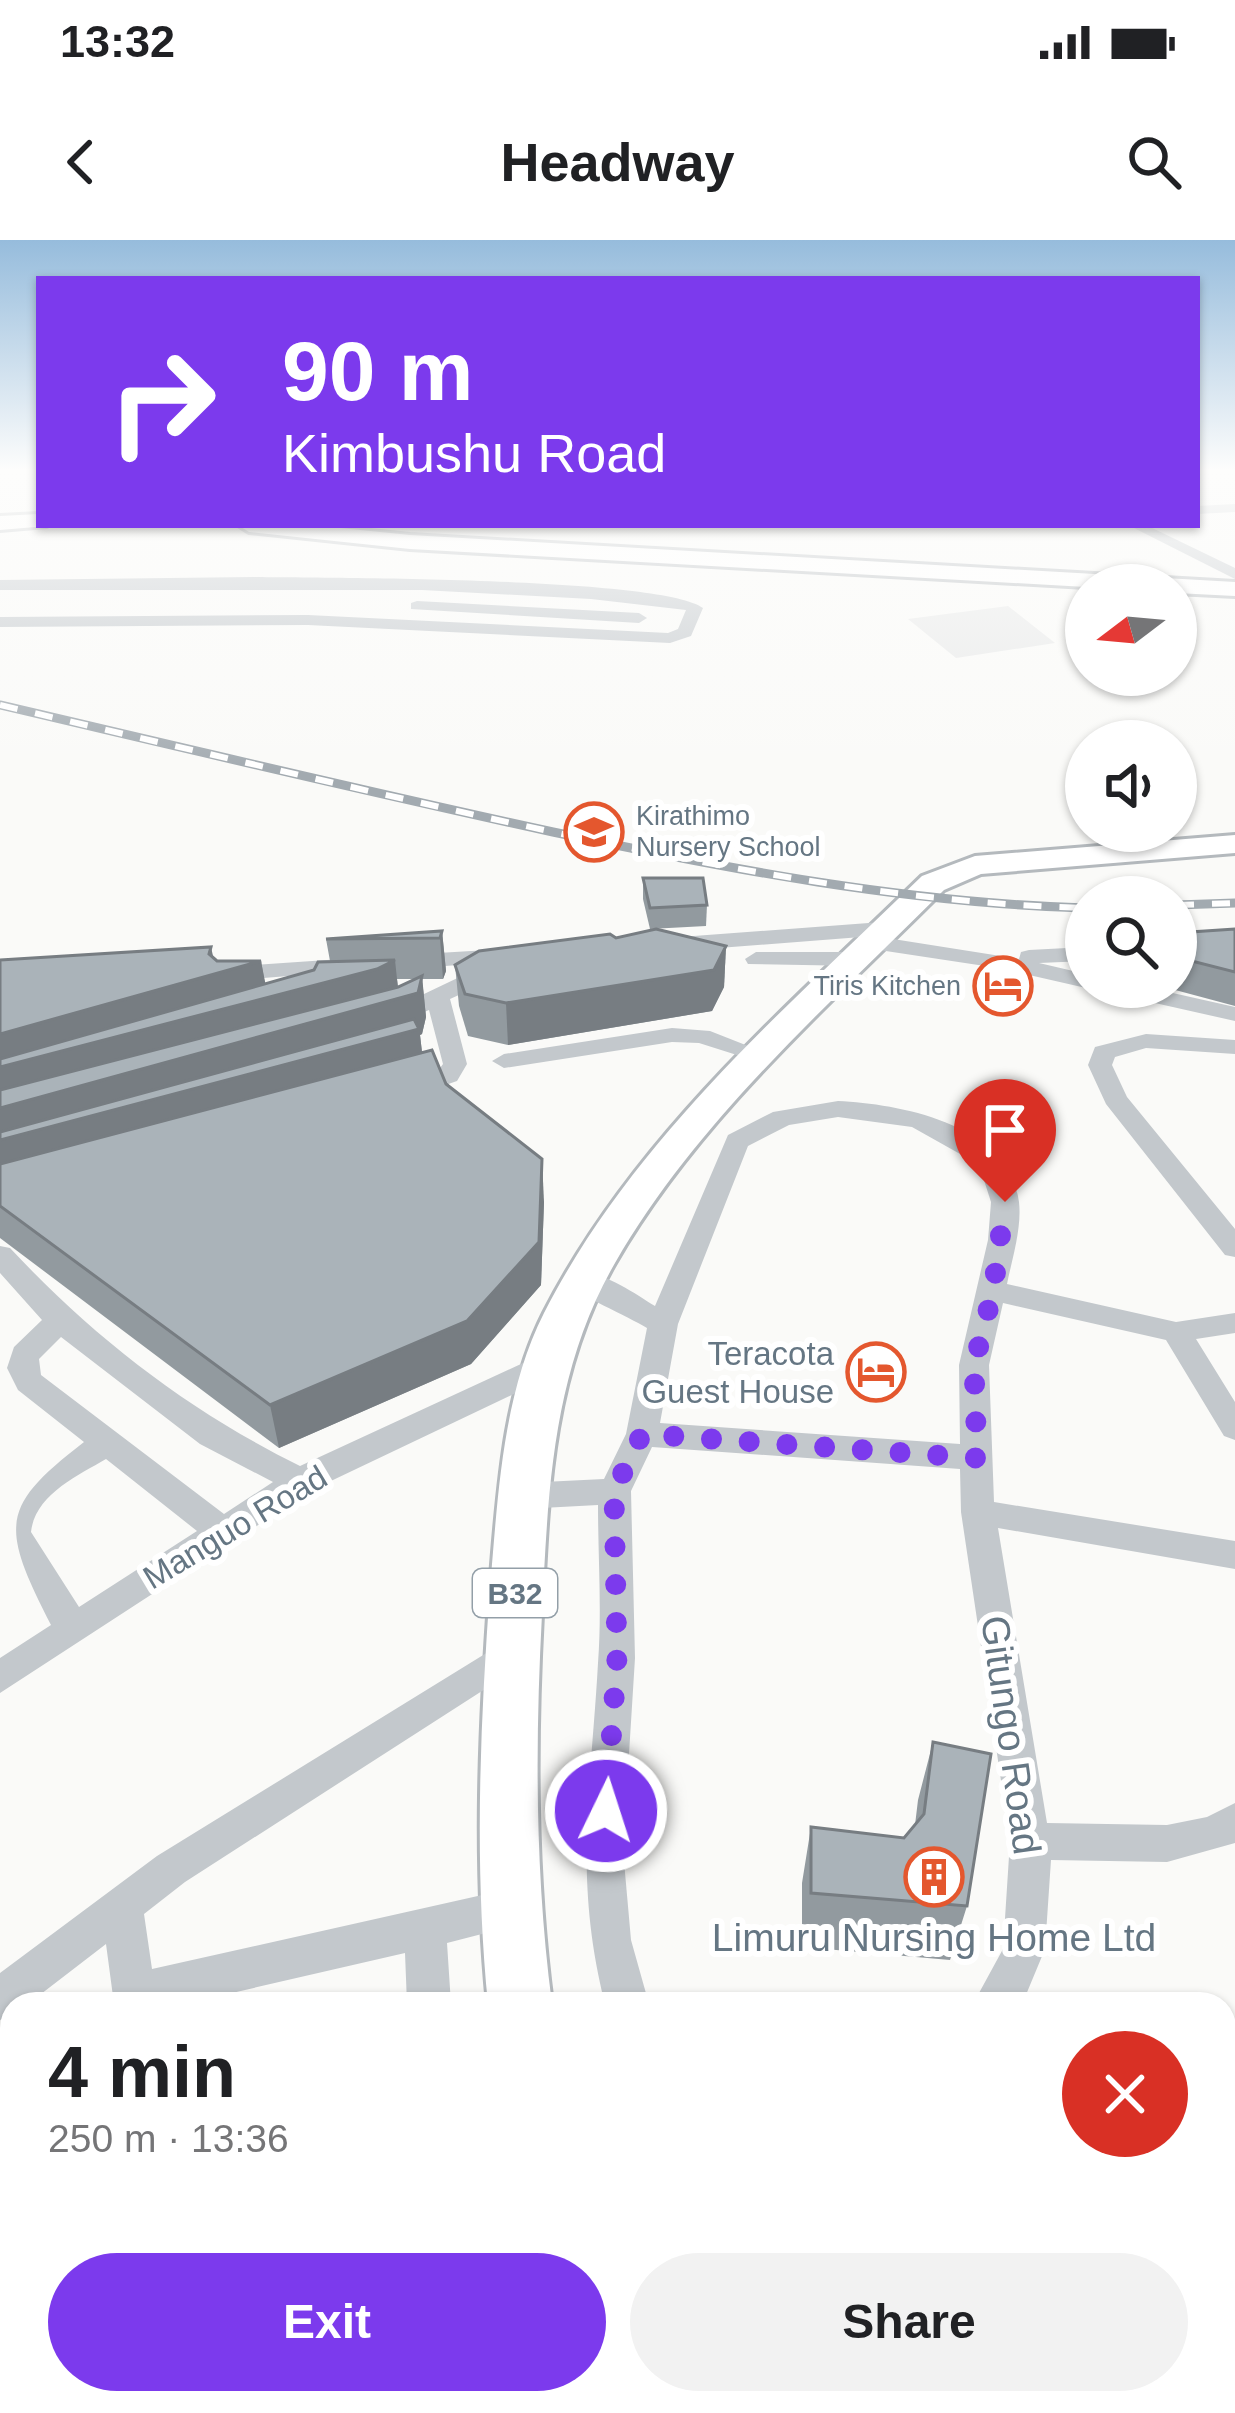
<!DOCTYPE html>
<meta charset="utf-8">
<style>
:root{--surface:#fff;--page:#f2f2f2;--text:#202124;--muted:#757577;--accent:#7c3aed}
body{margin:0;font-family:Helvetica,sans-serif;background:var(--page);color:var(--text);height:100vh;display:flex;flex-direction:column;font-size:45px;white-space:nowrap}
*{box-sizing:border-box;margin:0}
p{font-size:39px;color:var(--muted)}
.icon{flex:none;width:66px;height:66px;fill:none;stroke:currentColor;stroke-width:2;stroke-linecap:round;stroke-linejoin:round}
.map{position:relative;flex:1;overflow:hidden}
.side{position:absolute;left:0px;top:1752px;width:1236px;height:423px;display:flex;flex-direction:column;background:var(--surface);border-radius:36px 36px 0 0;box-shadow:0 3px 9px #0004}
.side>*{flex:none}
.guide{position:absolute;left:36px;top:36px;width:1164px;height:252px;border-radius:0px;box-shadow:0 3px 9px #0004;background:#7c3aed;color:#fff;overflow:hidden}
.needle{width:78px;rotate:254deg}
.tools{position:absolute;left:1065px;top:324px;display:grid;gap:24px}
.tools a{display:grid;place-items:center;width:132px;height:132px;border-radius:50%;background:var(--surface);box-shadow:0 3px 9px #0004;font-size:60px}
.pin{position:absolute;display:grid;place-items:center;width:102px;height:102px;color:#fff;margin:-123px -51px;border-radius:50% 50% 50% 0;rotate:-45deg;box-shadow:0 0 12px #0007}
.pin .icon{rotate:45deg}
.me{position:absolute;width:132px;margin:-66px;rotate:4deg;stroke-linejoin:round;filter:drop-shadow(0 0 9px #0008)}
.turn{display:flex;align-items:center;gap:42px;height:252px;padding:0 48px;font-size:54px}
.turn .icon{width:156px;height:156px;stroke-width:2.5}
.turn b{display:block;font-size:84px;line-height:102px}
.round{display:grid;place-items:center;flex:none;width:126px;height:126px;border-radius:63px;background:var(--page)}
.head{display:flex;align-items:center;justify-content:space-between;height:204px;padding:0 48px}
h1{font-size:72px;font-weight:800;line-height:90px}
.action{display:flex;gap:24px;margin-top:auto;padding:24px 48px}
.action a{flex:1;height:138px;border-radius:72px;background:var(--accent);color:#fff;font-size:48px;font-weight:800;line-height:138px;text-align:center}
.action a+a{background:var(--page);color:var(--text)}
.status{display:flex;justify-content:space-between;align-items:center;height:84px;padding:0 60px;background:var(--surface);direction:ltr}
.status svg{height:33px;fill:currentColor}
header{display:flex;justify-content:space-between;align-items:center;height:156px;padding:0 48px;background:var(--surface);font-size:54px;font-weight:800}
.map>svg:first-child{display:block}
.built{fill:#e8e9e9}
.lines{fill:none;stroke-linecap:round;stroke-linejoin:round}
.highway-casing{stroke:#b4b9bd;stroke-width:6}
.minor{fill:#c3c8cc;fill-rule:evenodd}
.highway{fill:#fff;fill-rule:evenodd}
.rail-casing{stroke:#a2aab0;stroke-width:9}
.rail{stroke:#fff;stroke-width:6;stroke-dasharray:18;stroke-linecap:butt}
.wall{fill:#929a9f;fill-rule:evenodd}
.shaded-wall{fill:#777d82}
.building{fill:#aab3b9;stroke:#777d82;stroke-width:3}
.route{stroke:#7c3aed;stroke-width:21;stroke-dasharray:0 37.8}
.labels{text-anchor:middle;dominant-baseline:central;stroke-width:12;stroke-linejoin:round;paint-order:stroke}
.far-poi-label{font-size:27px;fill:#657683;stroke:#fff;text-anchor:start}
.shield{fill:#fff;stroke:#939fa8;stroke-width:3}
.shield-label{font-size:30px;font-weight:bold;fill:#657683}
.poi-label{font-size:33px;fill:#657683;stroke:#fff;text-anchor:end}
.street-label{font-size:33px;fill:#657683;stroke:#fff}
.near-street-label{font-size:39px;fill:#657683;stroke:#fff}
.near-poi-label{font-size:39px;fill:#657683;stroke:#fff}
</style>
<div class="status"><b>13:32</b><svg viewBox="0 0 49 12"><path d="M0 12V9h3v3zM5 12V6h3v6zM10 12V3h3v9zM15 12V0h3v12zM26 1h20v11H26zM47 4h2v5h-2z"/></svg></div>
<header><svg class="icon" aria-label="back" viewBox="0 0 24 24"><path d="M15 5l-7 7 7 7"/></svg>Headway<svg class="icon" aria-label="search" viewBox="0 0 24 24"><circle cx="10" cy="10" r="6"/><path d="M15 15l6 6"/></svg></header>
<div class="map">
<svg width="1235" height="2173" viewBox="0 0 1235 2173">
<rect width="100%" height="100%" fill="#fafaf8"/>
<!-- built -->
<path class="built" d="M 1008,366 L 1055,403 L 956,418 L 908,379 Z"/>
<g class="lines">
<!-- highway casing -->
<g class="highway-casing">
<g id="highway">
<path d="M 39,274 L 39,285 L 47,286 L 0,290 L 0,276 Z"/>
<path d="M 238,285 L 311,285 L 410,295 L 1235,342 L 1235,356 L 1176,353 L 1176,345 L 1086,347 L 410,309 L 249,292 Z"/>
<path d="M 1235,595 L 1235,613 L 981,634 L 944,650 C 828,766 698,879 615,1023 C 552,1132 548,1252 542,1374 C 535,1505 535,1634 552,1764 L 488,1764 C 474,1625 480,1487 490,1348 C 498,1257 502,1156 544,1073 C 633,899 784,770 922,636 L 975,616 Z"/>
<rect x="544" y="2163" width="76" height="10"/>
</g>
</g>
<!-- minor -->
<g class="minor">
<path d="M 1235,264 L 1235,272 L 1197,274 L 1197,266 Z"/>
<path d="M 1128,285 L 1146,285 L 1235,328 L 1235,339 Z"/>
<path d="M 254,337 C 326,338 661,337 703,368 L 691,396 L 670,403 L 308,385 L 0,387 L 0,377 L 308,375 L 668,393 L 678,389 L 686,370 L 591,359 L 422,350 L 0,350 L 0,340 Z"/>
<path d="M 417,361 L 639,373 L 647,378 L 639,383 L 411,369 L 411,363 Z"/>
<path d="M 882,682 L 893,689 L 874,696 L 1019,719 L 1021,712 L 1029,710 L 1086,707 L 1086,721 L 1039,723 L 1086,734 L 1086,747 L 1090,747 L 1086,748 L 998,728 L 866,708 L 863,703 L 874,696 L 667,712 L 656,705 L 667,698 Z"/>
<path d="M 505,709 L 516,716 L 513,721 L 404,729 L 393,722 L 404,715 Z"/>
<path d="M 756,712 L 858,712 L 869,719 L 858,726 L 748,724 L 745,719 Z"/>
<path d="M 356,718 L 364,720 L 364,730 L 224,741 L 212,734 L 224,727 Z"/>
<path d="M 493,730 L 501,732 L 501,742 L 481,745 L 450,759 L 467,824 L 457,841 L 408,858 L 399,855 L 395,850 L 399,845 L 438,831 L 443,824 L 429,770 L 389,787 L 377,780 L 380,775 L 468,733 Z"/>
<path d="M 1102,747 L 1146,747 L 1235,767 L 1235,781 L 1106,752 Z"/>
<path d="M 672,788 L 710,791 L 771,815 L 759,822 L 699,803 L 672,802 L 504,828 L 492,821 L 504,814 Z"/>
<path d="M 1146,794 L 1235,800 L 1235,814 L 1146,808 L 1115,817 L 1112,825 L 1127,857 L 1235,989 L 1235,1017 L 1225,1015 L 1106,864 L 1088,825 L 1095,807 Z"/>
<path d="M 838,861 C 901,864 1008,884 1019,962 C 1022,988 1012,1019 1007,1044 L 1176,1082 L 1235,1073 L 1235,1093 L 1196,1099 L 1235,1162 L 1235,1200 L 1224,1196 L 1166,1100 L 1003,1063 L 989,1125 L 994,1262 L 1235,1301 L 1235,1329 L 998,1288 L 1047,1583 L 1167,1585 L 1207,1577 L 1235,1563 L 1235,1603 L 1167,1622 L 1051,1620 L 1045,1709 L 1023,1762 L 973,1764 L 1003,1709 L 1010,1601 L 961,1272 L 960,1229 L 652,1207 L 631,1251 L 635,1418 L 623,1610 L 631,1700 L 649,1764 L 605,1764 C 573,1637 591,1549 598,1423 C 602,1371 598,1317 598,1265 L 523,1269 L 511,1265 L 506,1256 L 511,1247 L 523,1243 L 604,1239 L 626,1194 L 647,1088 C 629,1077 576,1054 566,1042 L 571,1035 C 599,1027 632,1052 655,1066 L 728,895 L 773,872 ZM 838,877 L 912,887 L 969,919 L 982,934 L 991,962 L 988,1000 L 959,1125 L 960,1204 L 660,1183 L 678,1084 L 748,906 L 789,885 Z"/>
<path d="M 0,1006 L 10,1008 C 95,1099 189,1171 300,1226 L 536,1117 L 558,1117 L 562,1125 L 558,1133 L 312,1250 L 0,1453 L 0,1418 L 51,1385 C 0,1285 0,1267 84,1202 L 18,1150 L 7,1128 L 14,1107 L 42,1080 L 0,1033 ZM 61,1097 L 200,1204 L 273,1242 L 224,1274 L 41,1135 L 39,1119 ZM 106,1219 L 197,1291 L 79,1367 L 31,1292 C 35,1255 77,1236 106,1219 Z"/>
<path d="M 511,1398 L 524,1402 L 529,1413 L 524,1424 L 185,1642 L 144,1674 L 152,1729 L 509,1649 L 524,1655 L 530,1669 L 524,1683 L 447,1703 L 451,1764 L 407,1764 L 405,1713 L 184,1764 L 114,1764 L 106,1704 L 28,1764 L 12,1764 L 12,1775 L 0,1780 L 0,1733 L 157,1616 Z"/>
<path d="M 129,2163 L 179,2163 L 178,2173 L 128,2173 Z"/>
<rect x="429" y="2163" width="50" height="10"/>
</g>
<!-- highway -->
<use href="#highway" class="highway"/>
<!-- rail casing -->
<g class="rail-casing">
<g id="rail">
<path d="M 0,465 C 184,508 368,552 553,592 C 729,629 905,663 1086,668"/>
<path d="M 1176,665 L 1235,663"/>
</g>
</g>
<!-- rail -->
<use href="#rail" class="rail"/>
</g>
<!-- wall -->
<g class="wall">
<path d="M 643,638 L 707,665 L 706,686 L 650,689 L 643,659 Z"/>
<path d="M 1235,689 L 1235,766 L 1164,747 L 1176,747 L 1176,693 Z"/>
<path d="M 442,691 L 446,731 L 443,739 L 422,739 L 426,777 L 422,794 L 420,795 L 422,812 L 544,962 L 541,1045 L 471,1124 L 279,1208 L 0,998 L 0,720 L 214,718 L 217,721 L 261,721 L 265,744 L 314,730 L 330,721 L 326,699 ZM 397,739 L 415,739 L 398,747 Z"/>
<path d="M 616,698 L 726,706 L 724,747 L 712,771 L 508,805 L 468,796 L 459,766 L 455,725 Z"/>
<path d="M 933,1502 L 967,1666 L 950,1720 L 802,1707 L 802,1643 L 811,1587 L 904,1598 L 915,1585 L 918,1560 Z"/>
</g>
<!-- shaded-wall -->
<g class="shaded-wall">
<path d="M 442,691 L 446,731 L 443,739 L 440,698 Z"/>
<path d="M 726,706 L 724,747 L 712,771 L 508,805 L 506,763 Z"/>
<path d="M 211,707 L 217,734 L 261,721 L 268,757 L 395,720 L 399,758 L 422,736 L 426,777 L 422,794 L 420,795 L 424,830 L 0,946 L 0,794 L 209,714 Z"/>
<path d="M 542,919 L 544,962 L 541,1045 L 471,1124 L 279,1208 L 270,1165 Z"/>
</g>
<!-- building -->
<g class="building">
<path d="M 643,638 L 703,638 L 707,665 L 650,668 Z"/>
<path d="M 656,689 L 726,706 L 714,730 L 506,763 L 465,754 L 455,725 L 479,711 L 610,694 L 616,698 Z"/>
<path d="M 1235,689 L 1235,732 L 1176,717 L 1176,693 Z"/>
<path d="M 442,691 L 440,698 L 326,699 Z"/>
<path d="M 211,707 L 209,714 L 217,721 L 261,721 L 0,794 L 0,720 Z"/>
<path d="M 395,720 L 377,729 L 0,827 L 0,819 L 314,730 L 318,722 Z"/>
<path d="M 422,736 L 418,753 L 0,868 L 0,850 L 398,747 Z"/>
<path d="M 414,779 L 419,789 L 0,900 L 0,892 Z"/>
<path d="M 432,810 L 446,844 L 542,919 L 539,1002 L 467,1081 L 270,1165 L 0,966 L 0,924 Z"/>
<path d="M 933,1502 L 991,1514 L 967,1666 L 811,1653 L 811,1587 L 904,1598 L 924,1574 Z"/>
</g>
<!-- sky -->
<linearGradient id="sky" x2="0" y2="1"><stop stop-color="#96bcdc"/><stop offset="0.43" stop-color="#fdfdfc"/><stop offset="1" stop-color="#fdfdfc" stop-opacity="0"/></linearGradient>
<rect width="1235" height="535" fill="url(#sky)"/>
<g class="lines">
<!-- route -->
<path class="route" d="M 606,1571 L 617,1418 L 614,1251 L 642,1194 L 977,1218 L 974,1125 L 993,1051 L 1005,962"/>
</g>
<!-- icons -->
<defs>
<g id="school-ring" transform="scale(3)"><circle r="9.5" fill="#fff" stroke="#e4572e" stroke-width="1.5"/><path d="M0-5L7-2L0 1L-7-2ZM-4 1L0 2.5L4 1V4Q0 6-4 4Z" fill="#e4572e"/></g>
<g id="hotel-ring" transform="scale(3)"><circle r="9.5" fill="#fff" stroke="#e4572e" stroke-width="1.5"/><path d="M-6-4.5h1.5V1H6V5H4.5V3h-9V5H-6ZM-4 0a1.8 1.8 0 1 1 3.6 0ZM.5 0V-2.5h3Q6-2.5 6 0Z" fill="#e4572e"/></g>
<g id="building-ring" transform="scale(3)"><circle r="9.5" fill="#fff" stroke="#e4572e" stroke-width="1.5"/><path d="M-4-6H4V6H1V3H-1V6H-4ZM-2.5-4.3h1.7v1.8h-1.7ZM.8-4.3h1.7v1.8H.8ZM-2.5-1h1.7V.8h-1.7ZM.8-1h1.7V.8H.8Z" fill="#e4572e"/></g>
</defs>
<g fill-rule="evenodd">
<use href="#school-ring" x="594" y="592"/>
<use href="#hotel-ring" x="1003" y="746"/>
<use href="#hotel-ring" x="876" y="1132"/>
<use href="#building-ring" x="934" y="1637"/>
</g>
<g class="labels">
<!-- far-poi labels -->
<g class="far-poi-label">
<text x="636" y="576">Kirathimo<tspan x="636" dy="31">Nursery School</tspan></text>
<text x="961" y="746" text-anchor="end">Tiris Kitchen</text>
</g>
<!-- shield labels -->
<rect class="shield" x="473" y="1329" width="84" height="48" rx="9"/>
<g class="shield-label">
<text x="515" y="1353">B32</text>
</g>
<!-- poi labels -->
<g class="poi-label">
<text x="834" y="1113">Teracota<tspan x="834" dy="38">Guest House</tspan></text>
</g>
<!-- street labels -->
<g class="street-label">
<text transform="translate(235 1287) rotate(-31)">Manguo Road</text>
</g>
<!-- near-street labels -->
<g class="near-street-label">
<text transform="translate(1011 1495) rotate(82)">Gitungo Road</text>
</g>
<!-- near-poi labels -->
<g class="near-poi-label">
<text x="934" y="1697">Limuru Nursing Home Ltd</text>
</g>
</g>
</svg>
<div class="tools">
<a><svg class="needle" viewBox="-14 -14 28 28"><path d="M0-13l5 13h-10z" fill="#e53935"/><path d="M0 13l5-13h-10z" fill="#757577"/></svg></a>
<a><svg class="icon" aria-label="sound" viewBox="0 0 24 24"><path d="M4 9h4l5-4v14l-5-4H4zM17 9q2 3 0 6"/></svg></a>
<a><svg class="icon" aria-label="search" viewBox="0 0 24 24"><circle cx="10" cy="10" r="6"/><path d="M15 15l6 6"/></svg></a>
</div>
<div class="pin" style="left:1005px;top:962px;background:#d93025"><svg class="icon" aria-label="arrive" viewBox="0 0 24 24"><path d="M6 21V4h12l-3 4 3 4H6"/></svg></div>
<svg class="me" style="left:606px;top:1571px" viewBox="-20 -20 40 40"><circle r="17" fill="#7c3aed" stroke="#fff" stroke-width="3"/><path d="M0-11L8 9 0 5-8 9z" fill="#fff"/></svg>
<div class="guide">
<div class="turn"><svg class="icon" aria-label="right" viewBox="0 0 24 24"><path d="M7 20v-9h11M14 6l5 5-5 5"/></svg><div><b>90 m</b>Kimbushu Road</div></div>
</div>
<section class="side">
<div class="head"><div><h1>4 min</h1><p>250 m · 13:36</p></div><a class="round" style="background:#d93025;color:#fff"><svg class="icon" aria-label="close" viewBox="0 0 24 24"><path d="M6 6l12 12M18 6L6 18"/></svg></a></div>
<div class="action"><a>Exit</a><a>Share</a></div>
</section>
</div>
